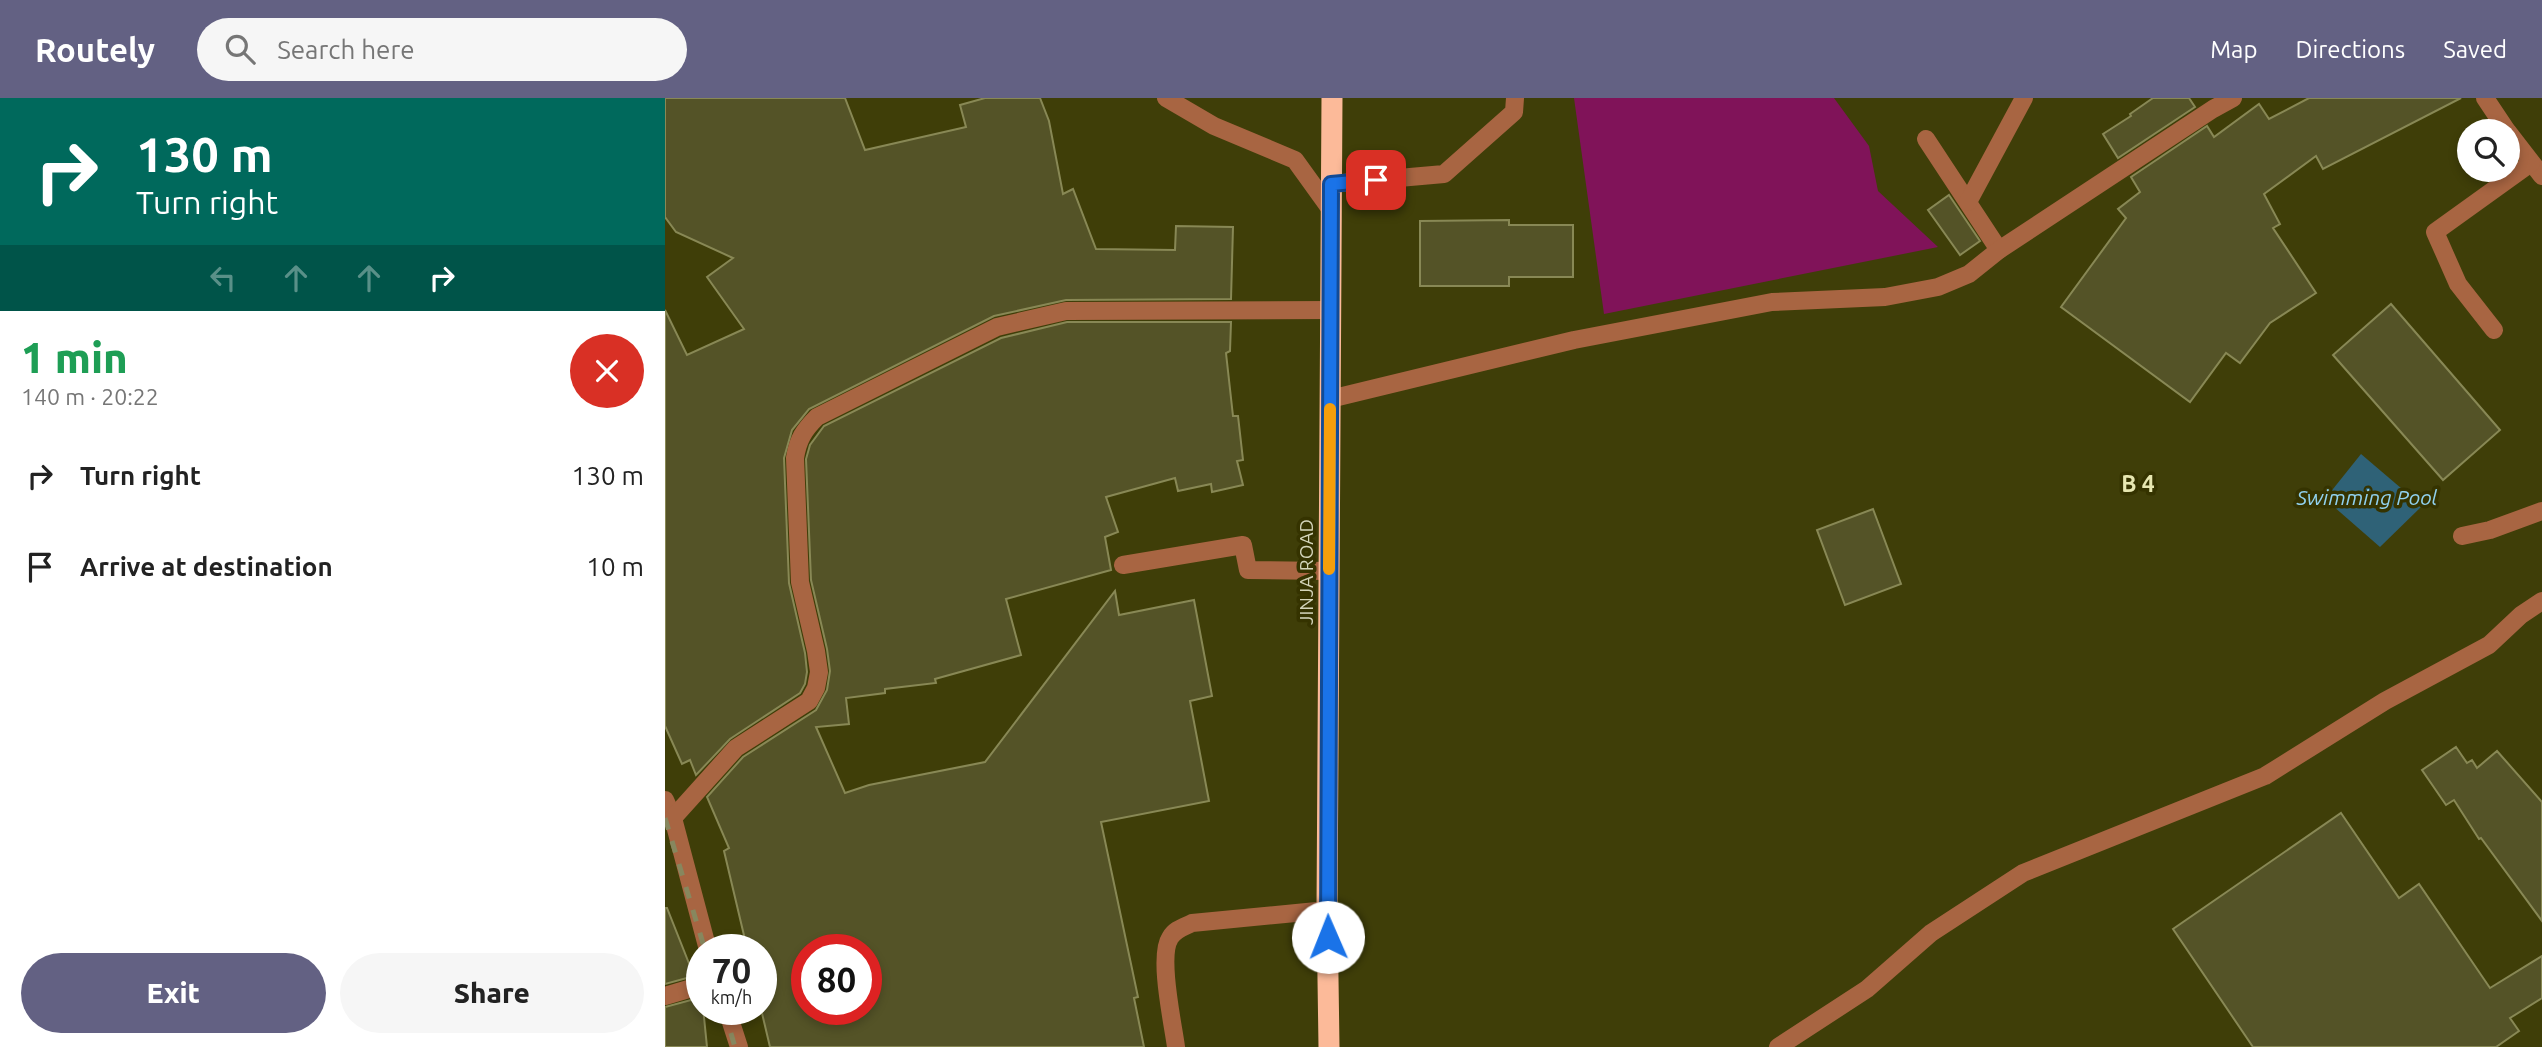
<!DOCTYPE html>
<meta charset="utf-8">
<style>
:root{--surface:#fff;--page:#f6f6f6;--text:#222;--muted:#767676;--accent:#636183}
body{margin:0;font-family:Ubuntu,sans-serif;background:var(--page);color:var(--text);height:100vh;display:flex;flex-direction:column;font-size:26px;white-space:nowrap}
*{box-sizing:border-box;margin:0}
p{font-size:23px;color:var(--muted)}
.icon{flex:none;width:38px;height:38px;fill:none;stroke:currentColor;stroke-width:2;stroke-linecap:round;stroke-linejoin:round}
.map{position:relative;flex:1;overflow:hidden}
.side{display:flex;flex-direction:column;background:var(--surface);width:665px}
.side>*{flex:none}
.top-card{background:#00695c;color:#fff;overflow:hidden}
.buttons{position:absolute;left:1792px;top:21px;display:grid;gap:14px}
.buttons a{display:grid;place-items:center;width:63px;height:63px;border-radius:50%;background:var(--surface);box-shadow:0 4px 10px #0003;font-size:35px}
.speed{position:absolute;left:21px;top:836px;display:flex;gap:14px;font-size:35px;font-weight:700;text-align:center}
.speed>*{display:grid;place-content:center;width:91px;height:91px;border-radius:50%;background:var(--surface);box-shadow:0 4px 10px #0003;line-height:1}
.speed small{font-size:18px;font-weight:400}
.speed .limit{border:10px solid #d22;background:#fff;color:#111}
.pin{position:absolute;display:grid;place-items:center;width:60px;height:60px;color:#fff;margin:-30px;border-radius:14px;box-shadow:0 4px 10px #0006}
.me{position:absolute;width:77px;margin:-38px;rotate:359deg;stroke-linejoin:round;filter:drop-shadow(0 0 5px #0008)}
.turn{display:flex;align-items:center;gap:24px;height:147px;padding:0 21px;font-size:32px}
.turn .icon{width:91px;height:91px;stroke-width:2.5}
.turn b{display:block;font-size:49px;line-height:60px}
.lanes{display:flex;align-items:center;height:66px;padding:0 21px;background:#0003;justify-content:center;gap:35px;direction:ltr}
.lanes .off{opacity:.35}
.round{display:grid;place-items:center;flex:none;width:74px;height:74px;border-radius:37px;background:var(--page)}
.head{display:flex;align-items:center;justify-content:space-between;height:119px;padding:0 21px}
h1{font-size:42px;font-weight:800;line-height:52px;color:#1e9e55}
.action{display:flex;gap:14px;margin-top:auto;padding:14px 21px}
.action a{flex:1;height:80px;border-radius:42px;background:var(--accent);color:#fff;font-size:28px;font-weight:800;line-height:80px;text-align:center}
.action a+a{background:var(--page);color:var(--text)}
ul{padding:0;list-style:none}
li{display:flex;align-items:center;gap:21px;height:91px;padding:0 21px}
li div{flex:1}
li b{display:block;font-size:26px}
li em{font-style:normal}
header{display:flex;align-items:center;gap:42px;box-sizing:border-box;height:98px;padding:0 35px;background:var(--accent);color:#fff}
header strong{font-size:33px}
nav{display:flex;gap:38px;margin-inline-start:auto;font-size:24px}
.search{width:490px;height:63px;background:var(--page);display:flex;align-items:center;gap:18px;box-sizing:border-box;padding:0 24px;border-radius:38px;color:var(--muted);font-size:26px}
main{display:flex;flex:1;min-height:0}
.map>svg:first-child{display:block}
.green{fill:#801359}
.water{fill:#2f6277}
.building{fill:#545327;stroke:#885;stroke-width:2;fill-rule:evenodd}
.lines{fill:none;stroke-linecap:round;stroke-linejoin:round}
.minor{stroke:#a86542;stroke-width:18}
.highway{stroke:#fcba99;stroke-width:21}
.rail{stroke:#87875e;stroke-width:5;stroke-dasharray:12 12;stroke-linecap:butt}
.route-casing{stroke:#114b97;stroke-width:18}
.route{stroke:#1a73e8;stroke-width:12}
.slow{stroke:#f59e0b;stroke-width:12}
.labels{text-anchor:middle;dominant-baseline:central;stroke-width:7;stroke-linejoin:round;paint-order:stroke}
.street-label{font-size:19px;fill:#d4d5ba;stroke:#353300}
.water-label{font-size:21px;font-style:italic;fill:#91d1ee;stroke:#353300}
.quarter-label{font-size:23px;font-weight:bold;fill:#e7e7b1;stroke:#353300}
</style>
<header>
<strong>Routely</strong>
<div class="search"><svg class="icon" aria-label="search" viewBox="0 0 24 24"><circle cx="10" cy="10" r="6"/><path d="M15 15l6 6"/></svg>Search here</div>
<nav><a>Map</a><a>Directions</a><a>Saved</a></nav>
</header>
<main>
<section class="side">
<div class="top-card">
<div class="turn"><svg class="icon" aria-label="right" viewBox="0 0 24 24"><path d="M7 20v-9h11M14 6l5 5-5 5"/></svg><div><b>130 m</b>Turn right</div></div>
<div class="lanes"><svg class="icon off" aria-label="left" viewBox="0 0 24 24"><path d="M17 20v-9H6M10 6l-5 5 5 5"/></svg><svg class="icon off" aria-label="ahead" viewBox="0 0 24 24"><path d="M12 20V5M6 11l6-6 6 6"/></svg><svg class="icon off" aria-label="ahead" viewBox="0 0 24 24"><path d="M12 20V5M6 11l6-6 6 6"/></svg><svg class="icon" aria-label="right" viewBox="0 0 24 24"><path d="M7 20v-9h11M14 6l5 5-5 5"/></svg></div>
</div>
<div class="head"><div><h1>1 min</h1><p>140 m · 20:22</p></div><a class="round" style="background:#d93025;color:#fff"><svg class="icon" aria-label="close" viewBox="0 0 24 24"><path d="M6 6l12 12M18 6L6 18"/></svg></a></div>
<ul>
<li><svg class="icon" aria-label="right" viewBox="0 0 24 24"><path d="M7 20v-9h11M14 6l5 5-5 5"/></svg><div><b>Turn right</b></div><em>130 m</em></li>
<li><svg class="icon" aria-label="arrive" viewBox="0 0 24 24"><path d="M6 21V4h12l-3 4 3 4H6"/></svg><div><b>Arrive at destination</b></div><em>10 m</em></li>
</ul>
<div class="action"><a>Exit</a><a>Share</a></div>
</section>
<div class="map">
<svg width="1877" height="949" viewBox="0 0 1877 949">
<rect width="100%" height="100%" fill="#3f3e08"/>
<!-- green -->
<path class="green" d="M 909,0 L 1169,0 L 1204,48 L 1213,93 L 1273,149 L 939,216 Z"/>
<!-- water -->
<path class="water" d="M 1696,356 L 1757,408 L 1715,449 L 1660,401 Z"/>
<!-- building -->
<g class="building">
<path d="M 0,0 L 180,0 L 200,52 L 301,29 L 295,7 L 320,0 L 375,0 L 384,23 L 398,96 L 408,91 L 431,151 L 510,152 L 511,128 L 568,129 L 566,201 L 401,202 L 329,218 L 144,311 L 127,332 L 119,360 L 124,485 L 140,555 L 142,574 L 140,586 L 135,595 L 65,641 L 31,677 L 25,662 L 17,666 L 0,628 L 0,212 L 22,257 L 79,231 L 42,179 L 68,160 L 11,134 L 0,119 Z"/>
<path d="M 1488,0 L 1524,0 L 1530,9 L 1453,60 L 1438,36 L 1466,18 L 1465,16 Z"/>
<path d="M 1644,0 L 1796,0 L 1658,71 L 1651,58 L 1599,96 L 1615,126 L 1608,130 L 1651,195 L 1605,225 L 1575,265 L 1561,255 L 1525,304 L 1396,209 L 1461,120 L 1453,111 L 1475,94 L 1466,79 L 1542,28 L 1549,39 L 1594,6 L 1604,21 Z"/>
<path d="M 1284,97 L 1315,143 L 1295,157 L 1263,112 Z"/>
<path d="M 844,122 L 844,127 L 908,127 L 908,179 L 844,179 L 844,188 L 755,188 L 755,123 Z"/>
<path d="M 1726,206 L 1835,332 L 1778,382 L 1668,257 Z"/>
<path d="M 402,224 L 566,224 L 565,253 L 561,255 L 568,318 L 573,318 L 578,362 L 572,363 L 578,387 L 547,394 L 546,386 L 513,393 L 510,380 L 441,399 L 453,434 L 440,439 L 446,472 L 341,501 L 356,557 L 270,581 L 271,585 L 220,591 L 220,595 L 181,600 L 184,626 L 151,629 L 180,695 L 204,687 L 320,664 L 450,493 L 454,517 L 529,502 L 547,598 L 525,603 L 544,703 L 436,724 L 473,899 L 469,900 L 479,949 L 105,949 L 96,911 L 96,852 L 90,852 L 90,848 L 82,850 L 59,753 L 64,750 L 42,699 L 78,659 L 151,612 L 162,592 L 165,573 L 162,551 L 146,482 L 141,361 L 145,347 L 159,328 L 336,240 ZM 142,852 L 201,852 L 201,912 L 142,912 Z"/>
<path d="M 1208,411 L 1236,486 L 1180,507 L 1152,432 Z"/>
<path d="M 1791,649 L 1802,665 L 1807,662 L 1812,670 L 1832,653 L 1877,704 L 1877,823 L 1816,740 L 1814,741 L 1789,702 L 1781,707 L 1757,672 Z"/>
<path d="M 1676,715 L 1734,800 L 1754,786 L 1825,890 L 1877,858 L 1877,900 L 1845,920 L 1854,933 L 1831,949 L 1588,949 L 1508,831 Z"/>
<path d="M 0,810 L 2,810 L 29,878 L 0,886 Z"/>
<path d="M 37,899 L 42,949 L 0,949 L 0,909 Z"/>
</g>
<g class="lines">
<!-- minor -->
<g class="minor">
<path d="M 501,0 L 549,28 L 630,62 L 666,112"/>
<path d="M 1820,0 L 1842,33"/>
<path d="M 1843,34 L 1877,78"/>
<path d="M 1261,41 L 1334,152"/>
<path d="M 666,86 L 779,76 L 849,14 L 850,0"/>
<path d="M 1303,104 L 1359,0"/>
<path d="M 1829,232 L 1793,186 L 1770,134 L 1866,65"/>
<path d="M 665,301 L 909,242 L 1107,204 L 1220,199 L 1273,189 L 1304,176 L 1334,152 L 1548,11 L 1568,0"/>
<path d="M 1797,438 L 1825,432 L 1877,413"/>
<path d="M 458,467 L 578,447 L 583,472 L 664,473"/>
<path d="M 0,702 L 8,720"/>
<path d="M 43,852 L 8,720 L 71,650 L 144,603 L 151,590 L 154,574 L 151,553 L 135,484 L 130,360 C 133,341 139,332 152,319 L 332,229 L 401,213 L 666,212"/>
<path d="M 0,898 L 37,887"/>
<path d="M 62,912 L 74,949"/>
<path d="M 511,949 C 508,926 493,858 505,840 C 510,831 519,829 527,825 L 662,812"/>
<path d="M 1113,949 L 1202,891 L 1266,835 L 1358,775 L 1600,678 L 1720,603 L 1824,547 L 1856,517 L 1877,503"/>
</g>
<!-- highway -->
<path class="highway" d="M 664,949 L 662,812 L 667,0"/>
<!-- rail -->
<g class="rail">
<path d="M 0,720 L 40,852"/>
<path d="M 59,912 L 70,949"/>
</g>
</g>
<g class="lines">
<!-- route casing -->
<g class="route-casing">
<path id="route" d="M 663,839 L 666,86 L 711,82"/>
</g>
<!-- route -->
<use href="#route" class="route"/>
<!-- slow -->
<path class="slow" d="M 664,471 L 665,311"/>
</g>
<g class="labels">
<!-- street labels -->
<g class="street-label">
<text transform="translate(641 474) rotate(-90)">JINJA ROAD</text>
</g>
<!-- water labels -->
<g class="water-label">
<text x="1702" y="399">Swimming Pool</text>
</g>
<!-- quarter labels -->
<g class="quarter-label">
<text x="1473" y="385">B 4</text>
</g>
</g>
</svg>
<div class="buttons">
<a><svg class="icon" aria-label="search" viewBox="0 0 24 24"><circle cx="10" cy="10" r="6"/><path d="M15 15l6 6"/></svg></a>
</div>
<div class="speed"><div>70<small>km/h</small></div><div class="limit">80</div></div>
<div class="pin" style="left:711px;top:82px;background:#d93025"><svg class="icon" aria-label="arrive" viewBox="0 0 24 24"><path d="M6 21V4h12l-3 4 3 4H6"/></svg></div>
<svg class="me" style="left:663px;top:839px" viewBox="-20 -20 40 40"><circle r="19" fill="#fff"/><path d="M0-13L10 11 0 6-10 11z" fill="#1a73e8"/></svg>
</div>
</main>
